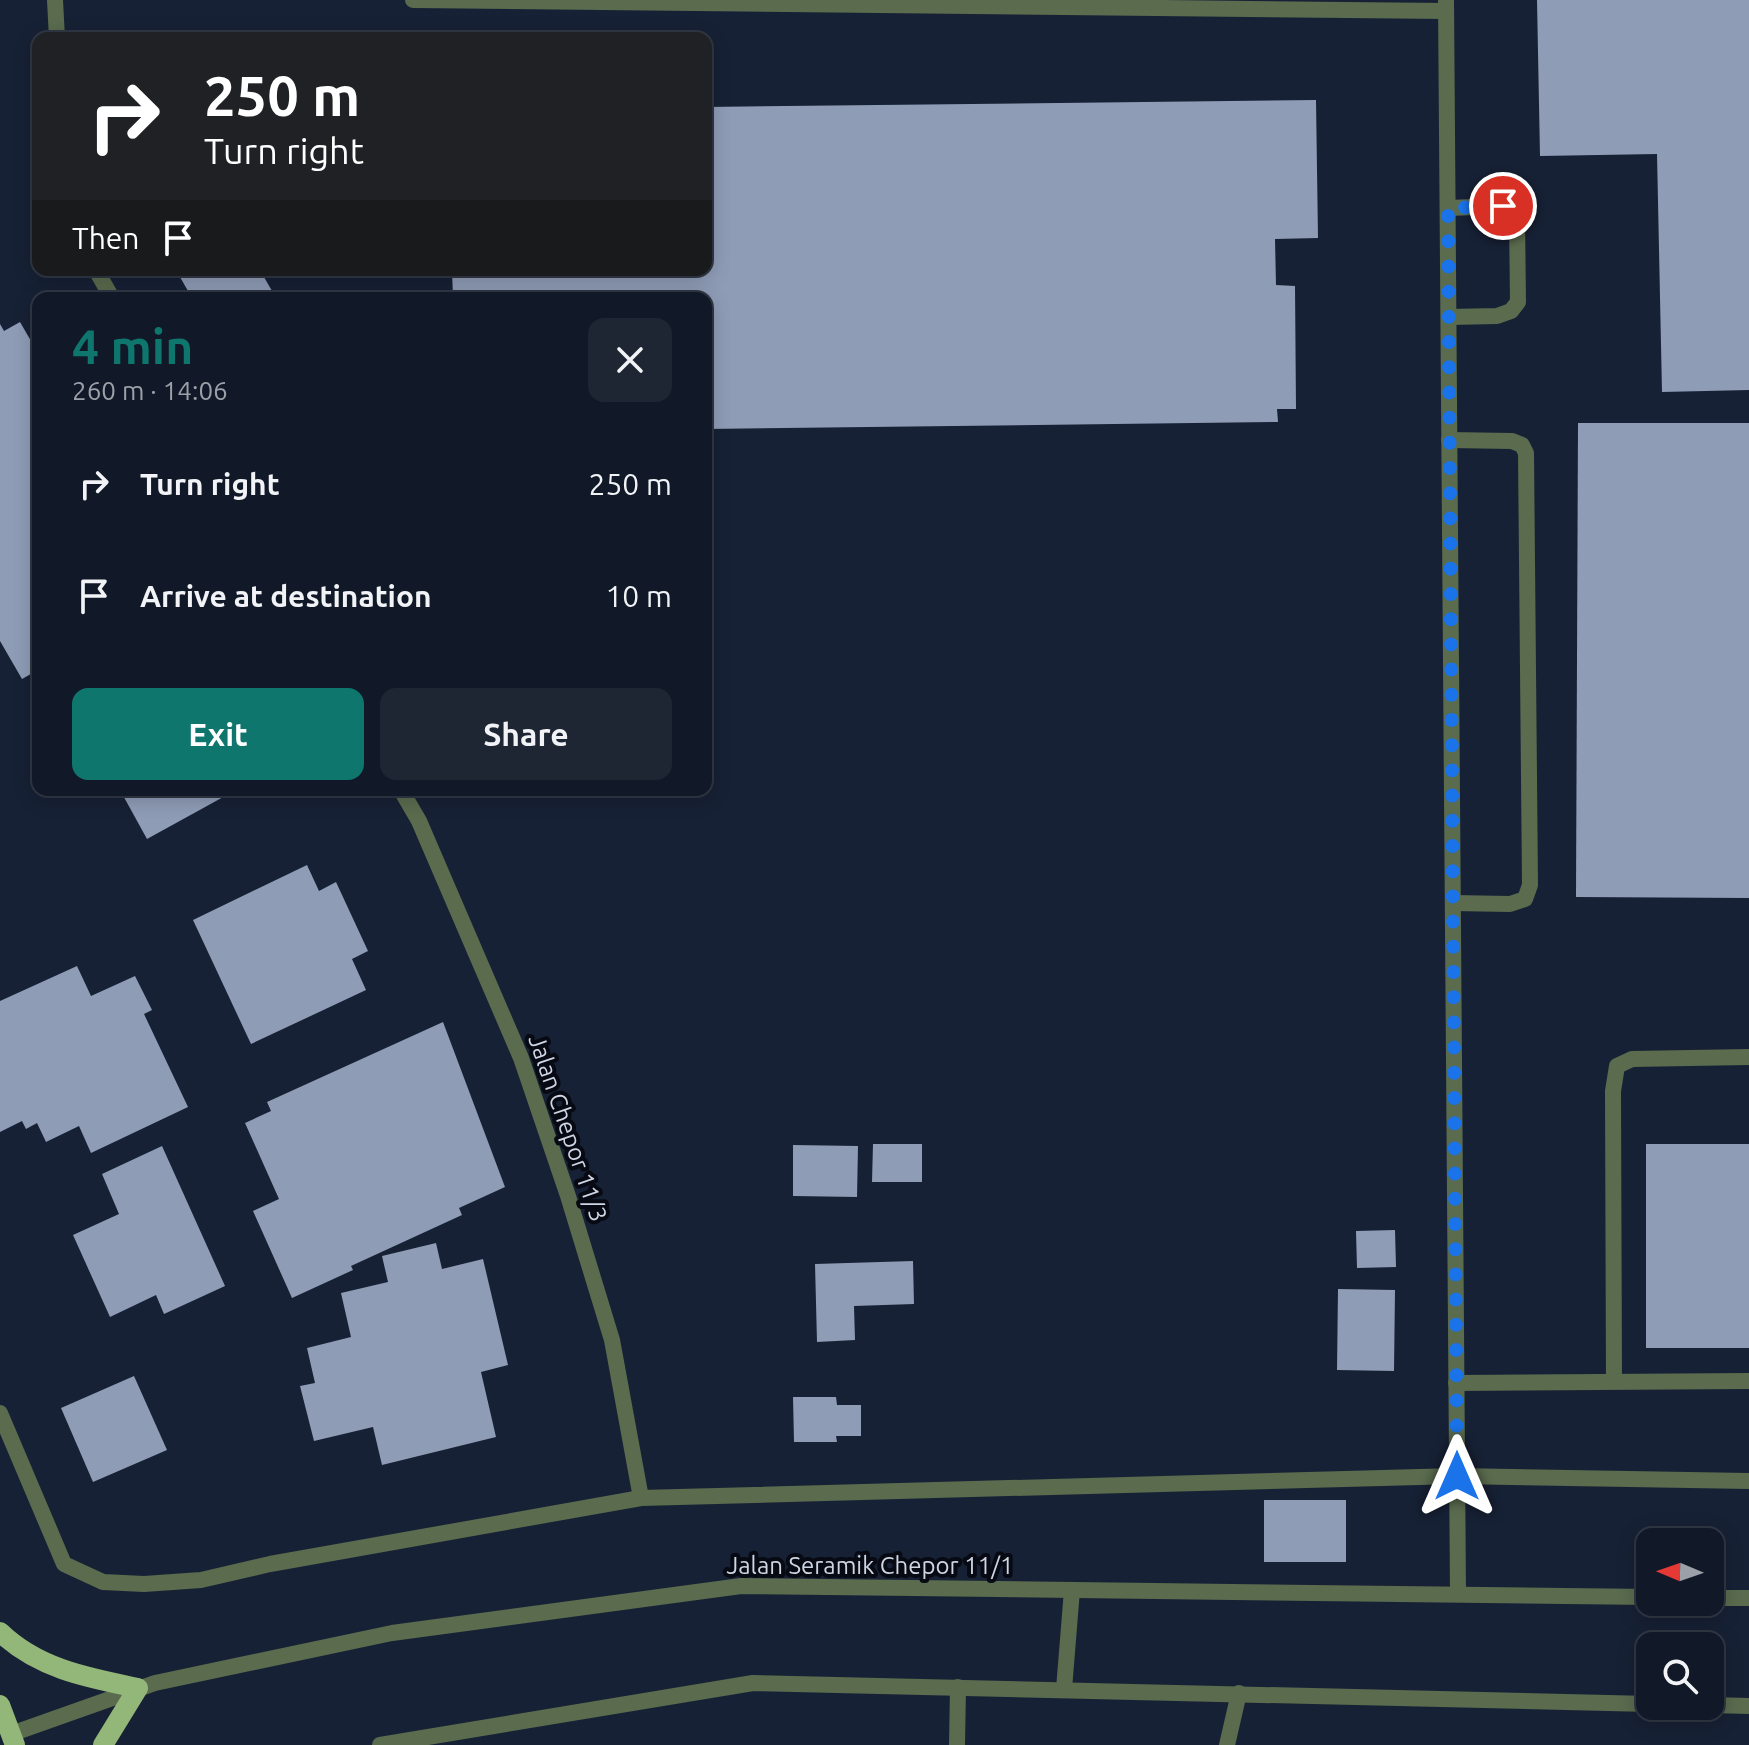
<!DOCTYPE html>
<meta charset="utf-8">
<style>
:root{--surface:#111928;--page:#1e2634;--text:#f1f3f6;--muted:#9ca0a8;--line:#303845;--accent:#0f766e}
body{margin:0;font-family:Ubuntu,sans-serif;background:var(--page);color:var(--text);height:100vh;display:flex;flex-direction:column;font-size:30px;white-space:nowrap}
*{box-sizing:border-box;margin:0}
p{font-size:26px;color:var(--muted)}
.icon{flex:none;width:44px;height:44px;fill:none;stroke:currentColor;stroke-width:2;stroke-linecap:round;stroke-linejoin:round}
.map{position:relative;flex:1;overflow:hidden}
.sheet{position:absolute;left:32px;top:292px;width:680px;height:504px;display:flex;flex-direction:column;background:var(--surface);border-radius:16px;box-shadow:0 4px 20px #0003,0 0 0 2px var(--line)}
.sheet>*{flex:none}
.guide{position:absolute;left:32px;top:32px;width:680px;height:244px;border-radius:16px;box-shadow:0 4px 20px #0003,0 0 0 2px var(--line);background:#202124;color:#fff;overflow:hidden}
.needle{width:52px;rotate:272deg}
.tools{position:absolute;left:1636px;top:1528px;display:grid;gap:16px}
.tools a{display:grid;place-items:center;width:88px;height:88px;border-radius:16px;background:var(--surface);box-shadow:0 4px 20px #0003,0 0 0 2px var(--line);font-size:40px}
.pin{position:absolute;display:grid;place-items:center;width:68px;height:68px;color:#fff;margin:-34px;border:4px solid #fff;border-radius:50%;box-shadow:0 2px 8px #0007}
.me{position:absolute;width:88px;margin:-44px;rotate:0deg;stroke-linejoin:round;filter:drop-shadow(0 0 6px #0008)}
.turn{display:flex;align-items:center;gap:28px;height:168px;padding:0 40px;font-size:36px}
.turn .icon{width:104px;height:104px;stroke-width:2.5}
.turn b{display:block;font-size:56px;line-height:68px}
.then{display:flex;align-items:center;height:76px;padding:0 40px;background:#0003;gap:16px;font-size:30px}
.round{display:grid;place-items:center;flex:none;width:84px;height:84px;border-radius:16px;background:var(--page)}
.headline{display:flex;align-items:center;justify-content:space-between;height:136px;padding:0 40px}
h1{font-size:48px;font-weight:700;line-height:60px;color:var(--accent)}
.button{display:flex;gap:16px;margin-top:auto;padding:16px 40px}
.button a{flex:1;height:92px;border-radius:16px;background:var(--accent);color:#fff;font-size:32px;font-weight:700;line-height:92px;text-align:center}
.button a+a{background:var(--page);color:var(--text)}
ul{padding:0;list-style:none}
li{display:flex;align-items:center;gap:24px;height:112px;padding:0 40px}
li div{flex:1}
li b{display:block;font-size:30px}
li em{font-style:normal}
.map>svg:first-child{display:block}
.building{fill:#8f9cb6}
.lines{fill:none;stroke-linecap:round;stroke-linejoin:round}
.service{stroke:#5a6b4e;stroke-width:16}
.minor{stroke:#5a6b4e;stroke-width:16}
.primary{stroke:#93b679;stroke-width:20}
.route{stroke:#1a73e8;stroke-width:14;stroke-dasharray:0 25.2}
.labels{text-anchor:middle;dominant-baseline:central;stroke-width:8;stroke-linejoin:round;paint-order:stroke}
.street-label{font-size:24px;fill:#ced5e3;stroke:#070a13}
</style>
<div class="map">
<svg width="1749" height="1745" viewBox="0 0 1749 1745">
<rect width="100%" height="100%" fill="#172135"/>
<!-- building -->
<g class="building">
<path d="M 1537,0 L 1749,0 L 1749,390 L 1662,392 L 1657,154 L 1540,156 Z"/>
<path d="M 1316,100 L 1318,238 L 1275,239 L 1276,285 L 1295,286 L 1296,409 L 1277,409 L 1278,422 L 706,429 L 706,298 L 453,298 L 452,270 L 706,270 L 706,107 Z"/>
<path d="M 176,270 L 260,270 L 276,298 L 192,298 Z"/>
<path d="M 20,322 L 38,353 L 38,438 L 36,439 L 38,443 L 38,670 L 22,679 L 0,641 L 0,324 L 4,331 Z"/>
<path d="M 1578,423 L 1749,423 L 1749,898 L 1576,897 Z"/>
<path d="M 120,790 L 236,790 L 147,839 Z"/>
<path d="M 307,865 L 319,891 L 336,882 L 368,951 L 352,959 L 366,990 L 251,1044 L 193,920 Z"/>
<path d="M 77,966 L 91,996 L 135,976 L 152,1010 L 144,1014 L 188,1107 L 91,1153 L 79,1126 L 46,1142 L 37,1123 L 26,1129 L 22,1121 L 0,1132 L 0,1001 Z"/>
<path d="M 443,1022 L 505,1187 L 459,1208 L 462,1215 L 351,1266 L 353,1270 L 292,1298 L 253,1211 L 279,1199 L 245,1123 L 271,1111 L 267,1102 Z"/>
<path d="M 873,1144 L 922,1144 L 922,1182 L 872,1182 Z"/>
<rect x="1646" y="1144" width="103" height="204"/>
<path d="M 793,1145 L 858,1146 L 857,1197 L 793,1196 Z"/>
<path d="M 162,1146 L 225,1286 L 164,1314 L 156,1295 L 110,1317 L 73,1235 L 119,1214 L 102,1174 Z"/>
<path d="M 1395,1230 L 1396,1267 L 1357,1268 L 1356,1231 Z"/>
<path d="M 436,1243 L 442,1269 L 483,1259 L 508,1365 L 481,1372 L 496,1437 L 382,1465 L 373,1427 L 314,1441 L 300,1386 L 315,1383 L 307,1348 L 351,1337 L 341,1293 L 388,1282 L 382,1256 Z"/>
<path d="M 913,1261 L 914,1304 L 854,1306 L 855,1340 L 817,1342 L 815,1264 Z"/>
<path d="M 1338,1289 L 1395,1290 L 1394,1371 L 1337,1370 Z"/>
<path d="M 134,1376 L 167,1450 L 93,1482 L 61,1408 Z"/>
<path d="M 793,1397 L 836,1397 L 837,1405 L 861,1405 L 861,1436 L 836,1436 L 837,1442 L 794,1442 Z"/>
<rect x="1264" y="1500" width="82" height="62"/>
</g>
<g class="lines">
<!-- service -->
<g class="service">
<path d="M 1448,208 L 1503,206 L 1511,209 L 1517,217 L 1518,302 L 1511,311 L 1497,316 L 1449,317"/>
<path d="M 1449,440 L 1512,441 L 1522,445 L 1526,453 L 1530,885 L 1525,899 L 1510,904 L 1453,903"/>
<path d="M 1614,1381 L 1613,1091 L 1617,1066 L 1632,1059 L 1749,1057"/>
<path d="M 1456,1383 L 1749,1381"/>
<path d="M 1064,1689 L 1072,1590"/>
<path d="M 957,1745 L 958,1687"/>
<path d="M 1227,1745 L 1239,1693"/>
</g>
<!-- minor -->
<g class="minor">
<path d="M 55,0 L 57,38"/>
<path d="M 413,0 L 1446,11"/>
<path d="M 1446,0 L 1458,1593"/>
<path d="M 96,270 L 112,298"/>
<path d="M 401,790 L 419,821 L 521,1058 L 568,1196 L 612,1340 L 641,1498"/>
<path d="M 0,1413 L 64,1564 L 103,1582 L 144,1584 L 201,1580 L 270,1564 L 641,1498 L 1457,1476 L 1749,1481"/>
<path d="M 1710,1598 L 1749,1598"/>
<path d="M 1710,1705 L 1749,1706"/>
<path d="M 11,1734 L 155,1683 L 392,1633 L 741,1586 L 1650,1597"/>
<path d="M 380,1745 L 753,1683 L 1650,1704"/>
</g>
<!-- primary -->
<g class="primary">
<path d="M 0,1632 C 38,1669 89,1678 138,1688 L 103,1745"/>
<path d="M 0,1705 L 15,1745"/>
</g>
</g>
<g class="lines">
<!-- route -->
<path class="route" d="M 1457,1476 L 1448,208 L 1503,206"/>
</g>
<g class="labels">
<!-- street labels -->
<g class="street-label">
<text transform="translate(568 1128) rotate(71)">Jalan Chepor 11/3</text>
<text x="870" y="1565">Jalan Seramik Chepor 11/1</text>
</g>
</g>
</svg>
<div class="tools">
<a><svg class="needle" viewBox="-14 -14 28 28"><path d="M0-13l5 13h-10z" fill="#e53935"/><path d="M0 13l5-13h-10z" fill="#9ca0a8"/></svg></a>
<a><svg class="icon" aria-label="search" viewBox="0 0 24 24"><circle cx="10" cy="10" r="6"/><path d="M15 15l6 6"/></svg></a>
</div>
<div class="pin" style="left:1503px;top:206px;background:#d93025"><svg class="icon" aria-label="arrive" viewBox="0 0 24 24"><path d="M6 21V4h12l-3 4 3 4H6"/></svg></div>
<svg class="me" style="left:1457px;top:1476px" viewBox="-20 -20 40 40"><path d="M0-17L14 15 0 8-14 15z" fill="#1a73e8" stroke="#fff" stroke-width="4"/></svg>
<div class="guide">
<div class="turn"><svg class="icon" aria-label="right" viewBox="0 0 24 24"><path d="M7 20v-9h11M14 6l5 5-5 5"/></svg><div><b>250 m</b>Turn right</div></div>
<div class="then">Then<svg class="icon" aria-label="arrive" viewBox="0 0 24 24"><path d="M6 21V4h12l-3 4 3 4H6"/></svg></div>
</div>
<section class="sheet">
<div class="headline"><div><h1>4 min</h1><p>260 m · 14:06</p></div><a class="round"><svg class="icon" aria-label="close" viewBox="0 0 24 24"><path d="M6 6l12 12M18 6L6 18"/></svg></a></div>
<ul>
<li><svg class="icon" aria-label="right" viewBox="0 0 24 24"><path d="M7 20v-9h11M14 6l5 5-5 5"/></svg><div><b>Turn right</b></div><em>250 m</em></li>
<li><svg class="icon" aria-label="arrive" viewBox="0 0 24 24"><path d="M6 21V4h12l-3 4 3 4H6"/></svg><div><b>Arrive at destination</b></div><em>10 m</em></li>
</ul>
<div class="button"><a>Exit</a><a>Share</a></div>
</section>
</div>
